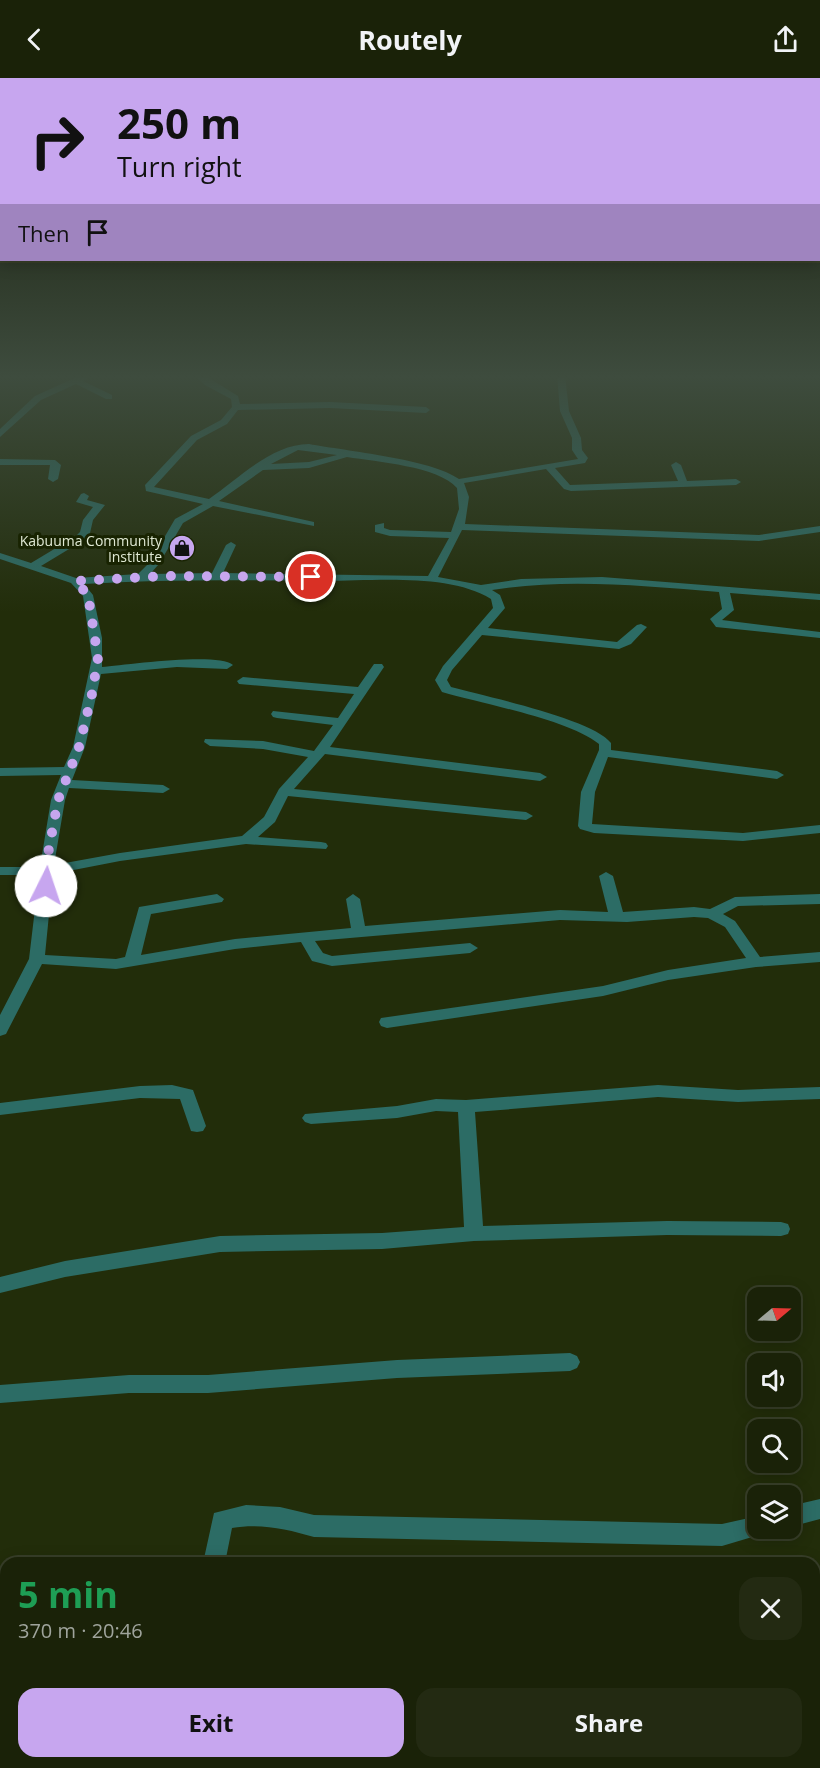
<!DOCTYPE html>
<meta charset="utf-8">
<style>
:root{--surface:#1a2208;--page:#232a12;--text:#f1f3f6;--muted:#9fa49c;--line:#383f29;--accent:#c7a6ef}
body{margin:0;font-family:"Open Sans",sans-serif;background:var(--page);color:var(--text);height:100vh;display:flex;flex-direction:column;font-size:22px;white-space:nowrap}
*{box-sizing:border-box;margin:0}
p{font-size:20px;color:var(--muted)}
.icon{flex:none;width:33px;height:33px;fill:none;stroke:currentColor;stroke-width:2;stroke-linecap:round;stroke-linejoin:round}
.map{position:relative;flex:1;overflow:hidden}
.details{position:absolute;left:0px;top:1479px;width:820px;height:212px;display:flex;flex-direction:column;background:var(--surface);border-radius:18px 18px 0 0;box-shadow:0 3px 15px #0003,0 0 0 2px var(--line)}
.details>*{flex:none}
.banner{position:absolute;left:0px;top:0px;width:820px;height:183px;box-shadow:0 3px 15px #0003,0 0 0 2px var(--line);background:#c7a6ef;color:#111;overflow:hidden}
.needle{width:39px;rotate:71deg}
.tools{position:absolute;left:747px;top:1209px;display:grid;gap:12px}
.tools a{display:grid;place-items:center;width:54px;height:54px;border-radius:12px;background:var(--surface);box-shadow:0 3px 15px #0003,0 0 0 2px var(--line);font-size:30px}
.pin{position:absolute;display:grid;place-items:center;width:51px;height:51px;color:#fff;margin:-26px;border:3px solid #fff;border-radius:50%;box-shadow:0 2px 6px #0007}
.me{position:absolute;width:66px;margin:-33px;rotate:4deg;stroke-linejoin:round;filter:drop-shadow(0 0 4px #0008)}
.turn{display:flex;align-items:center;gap:21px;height:126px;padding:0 18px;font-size:27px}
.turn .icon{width:78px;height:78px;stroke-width:2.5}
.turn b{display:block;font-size:42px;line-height:51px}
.then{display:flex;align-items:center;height:57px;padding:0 18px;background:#0003;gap:12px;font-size:22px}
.round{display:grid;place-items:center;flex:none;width:63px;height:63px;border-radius:18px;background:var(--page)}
.head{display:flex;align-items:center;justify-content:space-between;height:102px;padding:0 18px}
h1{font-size:36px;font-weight:700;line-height:45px;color:#1e9e55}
.action{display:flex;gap:12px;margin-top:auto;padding:12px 18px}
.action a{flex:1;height:69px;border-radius:18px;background:var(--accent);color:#111;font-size:24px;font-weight:700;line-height:69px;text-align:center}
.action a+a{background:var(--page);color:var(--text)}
header{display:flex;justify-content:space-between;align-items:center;height:78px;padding:0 18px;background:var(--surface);font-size:27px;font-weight:700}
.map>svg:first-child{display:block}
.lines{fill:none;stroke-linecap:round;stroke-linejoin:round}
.minor{fill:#2c6c65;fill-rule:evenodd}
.route{stroke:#c7a6ef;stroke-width:10;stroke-dasharray:0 18}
.labels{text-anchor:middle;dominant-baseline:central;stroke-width:6;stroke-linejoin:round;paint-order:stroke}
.far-poi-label{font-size:14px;fill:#dfe8d3;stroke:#182301;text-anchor:end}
</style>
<header><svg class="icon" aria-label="back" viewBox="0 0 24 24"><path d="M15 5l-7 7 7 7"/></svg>Routely<svg class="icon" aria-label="share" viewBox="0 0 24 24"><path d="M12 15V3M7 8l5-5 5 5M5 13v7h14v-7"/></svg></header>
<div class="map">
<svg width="820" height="1690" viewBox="0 0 820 1690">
<rect width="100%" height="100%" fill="#222d0a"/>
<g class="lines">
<!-- minor -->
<g class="minor">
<path d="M 81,297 L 93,297 L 83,303 L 112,317 L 112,321 L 106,321 L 76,306 L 41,322 L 0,359 L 0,351 L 35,318 Z"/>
<path d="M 195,297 L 204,297 L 238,318 L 240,326 L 330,324 L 426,329 L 430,332 L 426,335 L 330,330 L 238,332 L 227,346 L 197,362 L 154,409 L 209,421 C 238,401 272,366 309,366 C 346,373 431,381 459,401 L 578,381 L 572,372 L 572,360 L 560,333 L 557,297 L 565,297 L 569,333 L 581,360 L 582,372 L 588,380 L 585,385 L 555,390 L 570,407 L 678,403 L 671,387 L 676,384 L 681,387 L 687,403 L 736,401 L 741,404 L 736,407 L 571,413 L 564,411 L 546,391 L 464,405 L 469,419 L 465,446 L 759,457 L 820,448 L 820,454 L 759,463 L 462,452 L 438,499 L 481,507 L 521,501 L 602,499 L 820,516 L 820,522 L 730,515 L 734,532 L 722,542 L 820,554 L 820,560 L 716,549 L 710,541 L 722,531 L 719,514 C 643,508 567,500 492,512 L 500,517 L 505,530 L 488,550 L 617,564 L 637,547 L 641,546 L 647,549 L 631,566 L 619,571 L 482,557 L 452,592 L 447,602 L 451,609 C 484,618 593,641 611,665 L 611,672 L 777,693 L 784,697 L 777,701 L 608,679 L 595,714 L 592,746 L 743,755 L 820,747 L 820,755 L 743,763 L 594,755 L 580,751 L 578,748 L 581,714 L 599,672 L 599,666 C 567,641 483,626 442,614 L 435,602 L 443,588 L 493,530 L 491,521 C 449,495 374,503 325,503 C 244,502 164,501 84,506 L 93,517 L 102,560 L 102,589 C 126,587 218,574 233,587 L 227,591 L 177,589 L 101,596 L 85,669 L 72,702 L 163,707 L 170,711 L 163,715 L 69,710 L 65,722 L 54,787 L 120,775 L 242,758 L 264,739 L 279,711 L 308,679 L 263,671 L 210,668 L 204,664 L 205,661 L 263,663 L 314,673 L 333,647 L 277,640 L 273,639 L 271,636 L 273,633 L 338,640 L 354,616 L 239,606 L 237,603 L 243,599 L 358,609 L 374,586 L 382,586 L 384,589 L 330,669 L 540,695 L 547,699 L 540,703 L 325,676 L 294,711 L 526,734 L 533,738 L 526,742 L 288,718 L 275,744 L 258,759 L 321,764 L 326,765 L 328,768 L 326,771 L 246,766 L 120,783 L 53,796 L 45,877 L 116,881 L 125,879 L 139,829 L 217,816 L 224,821 L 222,824 L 151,836 L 141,877 L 235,861 L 351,850 L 346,821 L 353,816 L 360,821 L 365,848 L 560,832 L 608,834 L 599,798 L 606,794 L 613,798 L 623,834 L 694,829 L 710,831 L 735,819 L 820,816 L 820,826 L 738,828 L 723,836 L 735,843 L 760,879 L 820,874 L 820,884 L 756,889 L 668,902 L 603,918 L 387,950 L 381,948 L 379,944 L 381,940 L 603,908 L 668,892 L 746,880 L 725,849 L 708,840 L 694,839 L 627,844 L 560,842 L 315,863 L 323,875 L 332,878 L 470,865 L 478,870 L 470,875 L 332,888 L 312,883 L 301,864 L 235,871 L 116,891 L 42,886 L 8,952 L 6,956 L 0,958 L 0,937 L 29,881 L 39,797 L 0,797 L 0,789 L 40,789 L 51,722 L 61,697 L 0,698 L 0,690 L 64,689 L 73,669 L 92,580 L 83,518 L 71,505 L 0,481 L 0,475 L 31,485 L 76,458 L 80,454 L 83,442 L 93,429 L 76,424 L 81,416 L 84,415 L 89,418 L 87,422 L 105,427 L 93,442 L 90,455 L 84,462 L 41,488 L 76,500 L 138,496 L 150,484 L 175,441 L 203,426 L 146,413 L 145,407 L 191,358 L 221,342 L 232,329 L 231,321 L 205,307 ZM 298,372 L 337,377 L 309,384 L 271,386 ZM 347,379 C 377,384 438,388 457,410 L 459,431 L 451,454 L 390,452 L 384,450 L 384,445 L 375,447 L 375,454 L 390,458 L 449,460 L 428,498 L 223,495 L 236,467 L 231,464 L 226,467 L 212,495 L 150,496 L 159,486 L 183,445 L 213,428 L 314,448 L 314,444 L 219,423 L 263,392 L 309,390 Z"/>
<path d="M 0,381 L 55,382 L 61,387 L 58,401 L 53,404 L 48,401 L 50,387 L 0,387 Z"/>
<path d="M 172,1007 L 193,1012 L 206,1048 L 203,1053 L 197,1054 L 191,1053 L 180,1021 L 140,1020 L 0,1037 L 0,1025 L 140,1008 Z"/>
<path d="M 658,1007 L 738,1012 L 820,1009 L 820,1021 L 738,1024 L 658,1019 L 475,1034 L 483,1148 L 667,1143 L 781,1144 L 788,1146 L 790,1151 L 788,1156 L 781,1158 L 667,1157 L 474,1163 L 382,1171 L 220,1174 L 65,1199 L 0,1215 L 0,1199 L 65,1183 L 220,1158 L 382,1155 L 464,1149 L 458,1034 L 436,1033 L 397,1040 L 311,1046 L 305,1044 L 302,1040 L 305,1036 L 397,1028 L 436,1021 L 466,1022 Z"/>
<path d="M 570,1275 L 577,1278 L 580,1284 L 577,1290 L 570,1293 L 397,1300 L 208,1315 L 129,1315 L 0,1325 L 0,1307 L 129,1297 L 208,1297 L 397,1282 Z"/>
<path d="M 820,1421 L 820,1441 L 790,1449 L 790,1428 Z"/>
<path d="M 246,1427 L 280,1429 L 314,1437 L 722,1446 L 758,1438 L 758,1450 L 768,1450 L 766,1455 L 722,1468 L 314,1459 C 287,1451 260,1445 232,1450 L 225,1485 L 203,1485 L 214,1435 Z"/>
<rect x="0" y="1542" width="6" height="24"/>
<path d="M 814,1673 L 820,1675 L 820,1690 L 798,1690 L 798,1684 L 814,1684 Z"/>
<path d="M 352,1684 L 378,1684 L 377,1690 L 351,1690 Z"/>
<path d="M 653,1684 L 679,1684 L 680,1690 L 654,1690 Z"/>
</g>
</g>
<!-- sky -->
<linearGradient id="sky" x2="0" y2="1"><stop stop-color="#131906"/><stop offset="0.56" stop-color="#3e4c3e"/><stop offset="1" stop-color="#3e4c3e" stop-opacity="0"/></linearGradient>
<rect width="820" height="534" fill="url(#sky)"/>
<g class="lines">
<!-- route -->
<path class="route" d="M 46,808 L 48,776 L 58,722 L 79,669 L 92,616 L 98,580 L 88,517 L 75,503 L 167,498 L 311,499"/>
</g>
<!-- icons -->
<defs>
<g id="shop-disc" transform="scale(1.35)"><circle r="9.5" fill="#c7a6ef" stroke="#182301"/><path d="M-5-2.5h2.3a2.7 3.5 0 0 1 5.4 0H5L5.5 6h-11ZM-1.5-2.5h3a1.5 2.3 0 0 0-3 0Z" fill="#111"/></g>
</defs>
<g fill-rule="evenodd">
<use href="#shop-disc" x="182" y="470"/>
</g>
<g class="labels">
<!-- far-poi labels -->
<g class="far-poi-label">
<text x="162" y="462">Kabuuma Community<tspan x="162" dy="16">Institute</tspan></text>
</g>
</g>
</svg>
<div class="tools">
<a><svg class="needle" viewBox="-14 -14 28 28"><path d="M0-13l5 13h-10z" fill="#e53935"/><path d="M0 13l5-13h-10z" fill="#9fa49c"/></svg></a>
<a><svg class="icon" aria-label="sound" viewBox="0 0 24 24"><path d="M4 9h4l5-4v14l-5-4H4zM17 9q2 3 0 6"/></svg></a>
<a><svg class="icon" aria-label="search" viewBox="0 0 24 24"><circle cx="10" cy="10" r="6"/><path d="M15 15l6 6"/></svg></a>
<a><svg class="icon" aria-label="layers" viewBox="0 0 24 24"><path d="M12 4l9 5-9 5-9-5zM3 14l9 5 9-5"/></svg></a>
</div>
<div class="pin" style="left:311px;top:499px;background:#d93025"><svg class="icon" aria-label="arrive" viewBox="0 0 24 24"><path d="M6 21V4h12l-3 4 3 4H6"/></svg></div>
<svg class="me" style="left:46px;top:808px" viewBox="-20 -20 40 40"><circle r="19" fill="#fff"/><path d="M0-13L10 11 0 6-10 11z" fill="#c7a6ef"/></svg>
<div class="banner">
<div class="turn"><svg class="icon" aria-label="right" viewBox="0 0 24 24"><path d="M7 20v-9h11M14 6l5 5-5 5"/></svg><div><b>250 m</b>Turn right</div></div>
<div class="then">Then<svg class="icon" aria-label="arrive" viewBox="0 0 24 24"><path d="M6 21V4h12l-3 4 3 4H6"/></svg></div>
</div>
<section class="details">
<div class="head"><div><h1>5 min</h1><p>370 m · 20:46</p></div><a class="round"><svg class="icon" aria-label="close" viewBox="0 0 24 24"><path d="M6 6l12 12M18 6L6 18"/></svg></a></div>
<div class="action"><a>Exit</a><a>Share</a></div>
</section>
</div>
